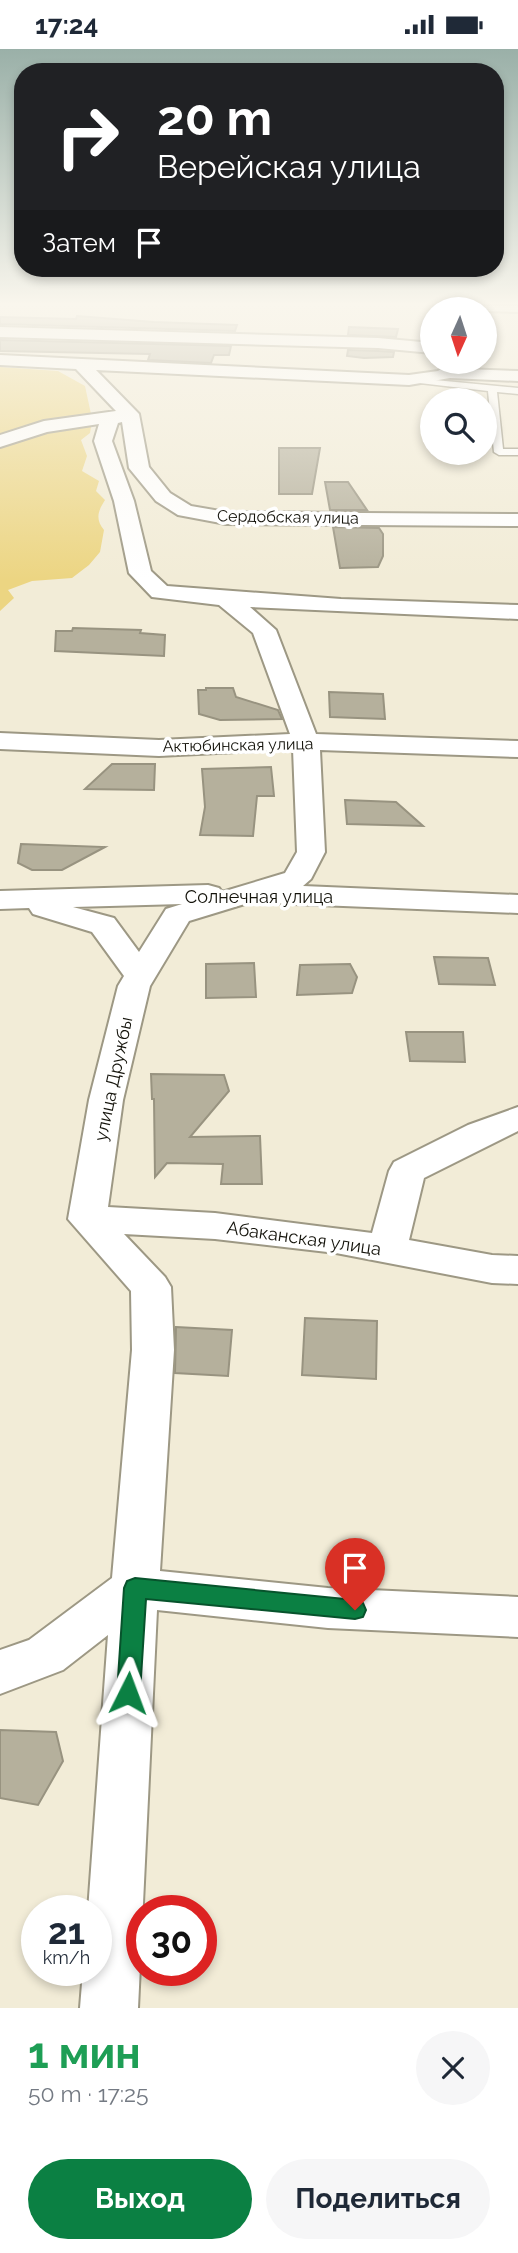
<!DOCTYPE html>
<html lang="ru">
<meta charset="utf-8">
<style>
:root{--surface:#fff;--page:#f6f6f7;--text:#1f2937;--muted:#747a83;--accent:#0b8043}
body{margin:0;font-family:Raleway,sans-serif;background:var(--page);color:var(--text);height:100vh;display:flex;flex-direction:column;font-size:26px;white-space:nowrap}
*{box-sizing:border-box;margin:0}
p{font-size:23px;color:var(--muted)}
.icon{flex:none;width:38px;height:38px;fill:none;stroke:currentColor;stroke-width:2;stroke-linecap:round;stroke-linejoin:round}
.map{position:relative;height:1959px;overflow:hidden}
.sheet{display:flex;flex-direction:column;background:var(--surface);flex:1}
.sheet>*{flex:none}
.hud{position:absolute;left:14px;top:14px;width:490px;height:214px;border-radius:28px;box-shadow:0 4px 10px #0003;background:#202124;color:#fff;overflow:hidden}
.needle{width:46px;rotate:183deg}
.buttons{position:absolute;left:420px;top:248px;display:grid;gap:14px}
.buttons a{display:grid;place-items:center;width:77px;height:77px;border-radius:50%;background:var(--surface);box-shadow:0 4px 10px #0003;font-size:35px}
.speed{position:absolute;left:21px;top:1846px;display:flex;gap:14px;font-size:35px;font-weight:700;text-align:center}
.speed>*{display:grid;place-content:center;width:91px;height:91px;border-radius:50%;background:var(--surface);box-shadow:0 4px 10px #0003;line-height:1}
.speed small{font-size:18px;font-weight:400}
.speed .limit{border:10px solid #d22;background:#fff;color:#111}
.pin{position:absolute;display:grid;place-items:center;width:60px;height:60px;color:#fff;margin:-72px -30px;border-radius:50% 50% 50% 0;rotate:-45deg;box-shadow:0 0 7px #0007}
.pin .icon{rotate:45deg}
.me{position:absolute;width:77px;margin:-38px;rotate:3deg;stroke-linejoin:round;filter:drop-shadow(0 0 5px #0008)}
.turn{display:flex;align-items:center;gap:24px;height:147px;padding:0 28px;font-size:32px}
.turn .icon{width:91px;height:91px;stroke-width:2.5}
.turn b{display:block;font-size:49px;line-height:60px}
.then{display:flex;align-items:center;height:66px;padding:0 28px;background:#0003;gap:14px;font-size:26px}
.round{display:grid;place-items:center;flex:none;width:74px;height:74px;border-radius:37px;background:var(--page)}
.head{display:flex;align-items:center;justify-content:space-between;height:119px;padding:0 28px}
h1{font-size:42px;font-weight:700;line-height:52px;color:#1e9e55}
.button{display:flex;gap:14px;margin-top:auto;padding:14px 28px}
.button a{flex:1;height:80px;border-radius:42px;background:var(--accent);color:#fff;font-size:28px;font-weight:700;line-height:80px;text-align:center}
.button a+a{background:var(--page);color:var(--text)}
.status{display:flex;justify-content:space-between;align-items:center;height:49px;padding:0 35px;background:var(--surface);direction:ltr}
.status svg{height:19px;fill:currentColor}
.map>svg:first-child{display:block}
.green{fill:#ecd582}
.building{fill:#b5b09c;stroke:#989380;stroke-width:2}
.lines{fill:none;stroke-linecap:round;stroke-linejoin:round}
.service-casing{stroke:#9d9884;stroke-width:3}
.minor-casing{stroke:#9d9884;stroke-width:4}
.service{fill:#fff;fill-rule:evenodd}
.minor{fill:#fff;fill-rule:evenodd}
.route{fill:#0b8043;stroke:#07532c;stroke-width:2}
.labels{text-anchor:middle;dominant-baseline:central;stroke-width:7;stroke-linejoin:round;paint-order:stroke}
.far-street-label{font-size:16px;fill:#14130b;stroke:#fff}
.street-label{font-size:18px;fill:#14130b;stroke:#fff}
</style>
<div class="status"><b>17:24</b><svg viewBox="0 0 49 12"><path d="M0 12V9h3v3zM5 12V6h3v6zM10 12V3h3v9zM15 12V0h3v12zM26 1h20v11H26zM47 4h2v5h-2z"/></svg></div>
<div class="map">
<svg width="518" height="1959" viewBox="0 0 518 1959">
<rect width="100%" height="100%" fill="#f2ecd7"/>
<!-- green -->
<path class="green" d="M 0,318 L 58,322 L 85,337 L 91,365 L 83,372 L 91,378 L 90,384 L 81,391 L 87,407 L 82,422 L 99,432 L 96,442 L 105,451 C 98,462 95,470 104,481 L 100,503 L 89,516 L 72,529 L 32,532 L 8,541 L 14,549 L 0,562 Z"/>
<!-- building -->
<g class="building">
<path d="M 77,267 L 154,273 L 237,276 L 235,282 L 0,275 L 0,268 L 76,270 Z"/>
<path d="M 349,278 L 398,280 L 396,288 L 348,286 Z"/>
<path d="M 0,291 L 231,297 L 229,306 L 214,306 L 211,314 L 148,311 L 150,305 L 0,302 Z"/>
<path d="M 348,301 L 378,302 L 394,303 L 393,308 L 364,309 L 347,307 Z"/>
<path d="M 279,399 L 320,399 L 312,445 L 279,445 Z"/>
<path d="M 325,433 L 348,433 L 367,461 L 330,461 Z"/>
<path d="M 333,478 L 379,479 L 383,485 L 383,507 L 378,518 L 340,519 Z"/>
<path d="M 73,579 L 141,581 L 140,584 L 165,586 L 164,607 L 55,602 L 56,582 L 72,582 Z"/>
<path d="M 206,639 L 233,639 L 236,648 L 278,661 L 282,670 L 220,671 L 199,665 L 198,641 L 206,641 Z"/>
<path d="M 329,643 L 383,645 L 385,670 L 330,668 Z"/>
<path d="M 112,715 L 155,715 L 154,741 L 85,740 Z"/>
<path d="M 271,718 L 274,747 L 257,747 L 253,787 L 200,786 L 205,758 L 202,720 Z"/>
<path d="M 345,751 L 396,753 L 423,777 L 347,775 Z"/>
<path d="M 21,795 L 105,798 L 62,821 L 32,821 L 18,814 Z"/>
<path d="M 434,908 L 488,909 L 495,936 L 439,935 Z"/>
<path d="M 254,914 L 256,948 L 206,949 L 206,915 Z"/>
<path d="M 350,915 L 357,928 L 352,944 L 297,946 L 300,916 Z"/>
<path d="M 406,983 L 463,983 L 465,1013 L 410,1012 Z"/>
<path d="M 151,1025 L 224,1026 L 229,1042 L 190,1088 L 260,1087 L 262,1135 L 221,1135 L 223,1115 L 167,1114 L 155,1128 L 154,1050 L 152,1050 Z"/>
<path d="M 305,1269 L 377,1272 L 376,1330 L 302,1326 Z"/>
<path d="M 176,1278 L 232,1281 L 228,1327 L 175,1324 Z"/>
<path d="M 0,1681 L 56,1683 L 63,1712 L 38,1756 L 0,1749 Z"/>
</g>
<g class="lines">
<!-- service casing -->
<g class="service-casing">
<path id="service" d="M 414,329 L 518,339 L 518,345 L 497,343 L 503,400 L 518,400 L 518,406 L 499,406 L 494,403 L 488,342 L 411,333 L 411,329 Z"/>
</g>
<!-- minor casing -->
<g class="minor-casing">
<g id="minor">
<path d="M 458,257 L 518,257 L 518,263 L 458,261 Z"/>
<path d="M 0,278 L 378,289 L 432,294 L 432,304 L 378,299 L 0,288 Z"/>
<path d="M 0,306 L 409,326 L 438,322 L 451,313 L 468,313 L 464,320 L 518,322 L 518,332 L 450,329 L 409,336 L 96,321 L 139,365 L 149,418 L 170,444 L 191,457 L 226,463 L 518,465 L 518,477 L 226,475 L 178,466 L 156,452 L 129,419 L 122,373 L 118,374 L 112,392 L 134,452 L 151,522 L 167,537 L 341,550 L 518,556 L 518,570 L 250,558 L 276,581 L 316,685 L 518,692 L 518,708 L 320,701 L 325,803 L 311,830 L 303,837 L 518,846 L 518,864 L 269,854 L 258,851 L 189,872 L 150,937 L 123,1051 L 108,1158 L 215,1164 L 372,1184 L 389,1122 L 394,1113 L 468,1076 L 518,1058 L 518,1082 L 424,1129 L 409,1191 L 492,1206 L 518,1207 L 518,1235 L 492,1234 L 336,1204 L 215,1190 L 124,1185 L 165,1228 L 171,1238 L 174,1301 L 160,1522 L 328,1539 L 518,1548 L 518,1588 L 328,1579 L 157,1561 L 138,1959 L 80,1959 L 83,1922 L 96,1922 L 96,1862 L 88,1862 L 108,1586 L 63,1621 L 0,1645 L 0,1601 L 29,1591 L 112,1529 L 132,1301 L 131,1242 L 68,1170 L 89,1051 L 118,937 L 124,927 L 92,883 L 33,865 L 29,859 L 0,860 L 0,842 L 208,836 L 219,839 L 222,843 L 285,824 L 297,803 L 293,700 L 159,707 L 0,700 L 0,684 L 159,691 L 290,685 L 253,584 L 219,556 L 152,548 L 129,524 L 114,452 L 94,392 L 99,375 L 47,383 L 0,398 L 0,386 L 44,372 L 116,362 L 76,320 L 0,316 ZM 182,855 L 166,860 L 139,903 L 114,869 L 73,858 Z"/>
</g>
</g>
<!-- service -->
<use href="#service" class="service"/>
<!-- minor -->
<use href="#minor" class="minor"/>
</g>
<!-- sky -->
<linearGradient id="sky" x2="0" y2="1"><stop stop-color="#9ab0a8"/><stop offset="0.48" stop-color="#f9f6ed"/><stop offset="1" stop-color="#f9f6ed" stop-opacity="0"/></linearGradient>
<rect width="518" height="531" fill="url(#sky)"/>
<!-- route -->
<path class="route" d="M 135,1529 L 355,1551 L 363,1554 L 366,1561 L 363,1568 L 355,1570 L 146,1550 L 140,1644 L 137,1651 L 128,1655 L 120,1651 L 117,1644 L 124,1539 L 127,1532 Z"/>
<g class="labels">
<!-- far-street labels -->
<g class="far-street-label">
<text transform="translate(288 468) rotate(1)">Сердобская улица</text>
<text transform="translate(238 696) rotate(-1)">Актюбинская улица</text>
</g>
<!-- street labels -->
<g class="street-label">
<text x="259" y="847">Солнечная улица</text>
<text transform="translate(113 1030) rotate(-78)">улица Дружбы</text>
<text transform="translate(304 1189) rotate(8)">Абаканская улица</text>
</g>
</g>
</svg>
<div class="buttons">
<a><svg class="needle" viewBox="-14 -14 28 28"><path d="M0-13l5 13h-10z" fill="#e53935"/><path d="M0 13l5-13h-10z" fill="#747a83"/></svg></a>
<a><svg class="icon" aria-label="search" viewBox="0 0 24 24"><circle cx="10" cy="10" r="6"/><path d="M15 15l6 6"/></svg></a>
</div>
<div class="speed"><div>21<small>km/h</small></div><div class="limit">30</div></div>
<div class="pin" style="left:355px;top:1561px;background:#d93025"><svg class="icon" aria-label="arrive" viewBox="0 0 24 24"><path d="M6 21V4h12l-3 4 3 4H6"/></svg></div>
<svg class="me" style="left:128px;top:1644px" viewBox="-20 -20 40 40"><path d="M0-17L14 15 0 8-14 15z" fill="#0b8043" stroke="#fff" stroke-width="4"/></svg>
<div class="hud">
<div class="turn"><svg class="icon" aria-label="right" viewBox="0 0 24 24"><path d="M7 20v-9h11M14 6l5 5-5 5"/></svg><div><b>20 m</b>Верейская улица</div></div>
<div class="then">Затем<svg class="icon" aria-label="arrive" viewBox="0 0 24 24"><path d="M6 21V4h12l-3 4 3 4H6"/></svg></div>
</div>
</div>
<section class="sheet">
<div class="head"><div><h1>1 мин</h1><p>50 m · 17:25</p></div><a class="round"><svg class="icon" aria-label="close" viewBox="0 0 24 24"><path d="M6 6l12 12M18 6L6 18"/></svg></a></div>
<div class="button"><a>Выход</a><a>Поделиться</a></div>
</section>
